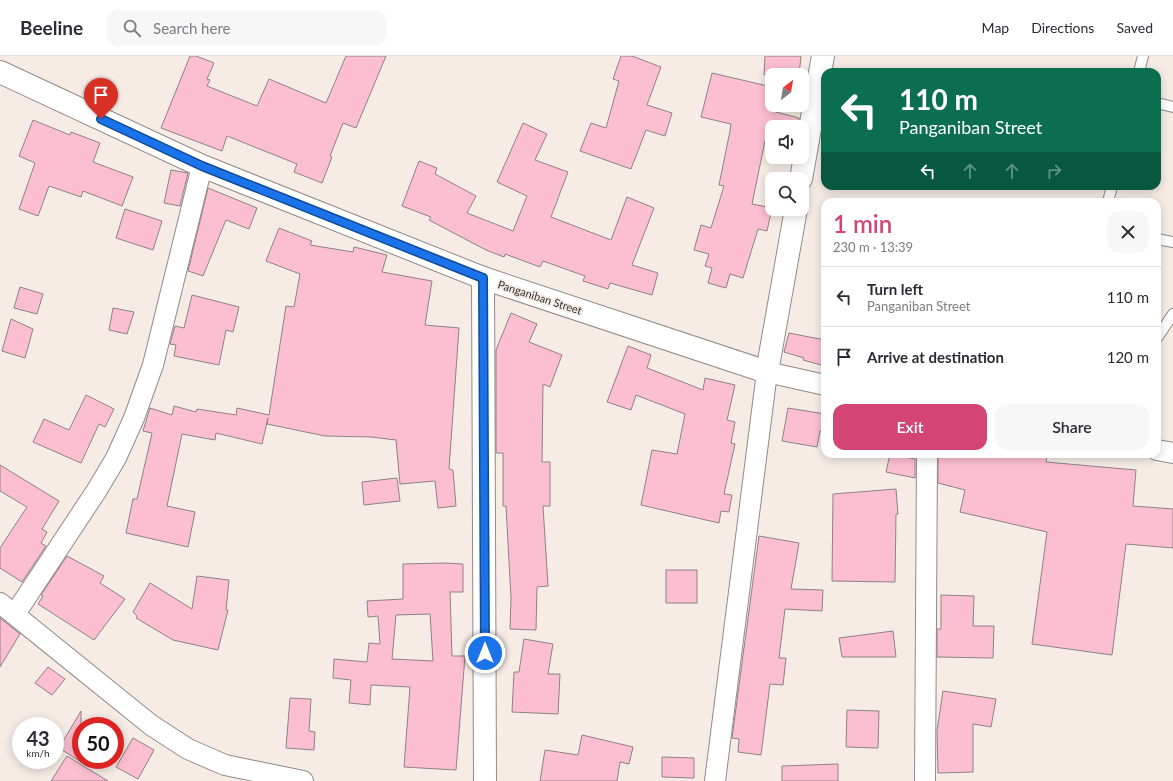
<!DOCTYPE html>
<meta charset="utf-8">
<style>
:root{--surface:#fff;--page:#f7f7f7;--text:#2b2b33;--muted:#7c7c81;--line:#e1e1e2;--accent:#d24575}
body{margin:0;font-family:Lato,sans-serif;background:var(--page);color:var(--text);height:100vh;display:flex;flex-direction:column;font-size:15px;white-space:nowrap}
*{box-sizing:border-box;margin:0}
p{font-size:13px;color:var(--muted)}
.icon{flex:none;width:22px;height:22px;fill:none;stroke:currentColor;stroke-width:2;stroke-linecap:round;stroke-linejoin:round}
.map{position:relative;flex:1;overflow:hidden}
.sheet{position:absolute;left:821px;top:142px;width:340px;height:260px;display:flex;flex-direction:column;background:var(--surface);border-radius:12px;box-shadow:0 2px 10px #0003}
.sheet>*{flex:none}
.banner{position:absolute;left:821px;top:12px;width:340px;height:122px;border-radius:12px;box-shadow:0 2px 10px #0003;background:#0b6e4f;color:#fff;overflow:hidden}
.needle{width:26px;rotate:31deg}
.buttons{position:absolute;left:765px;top:12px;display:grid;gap:8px}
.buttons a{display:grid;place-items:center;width:44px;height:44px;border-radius:8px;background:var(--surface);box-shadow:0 2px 10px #0003;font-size:20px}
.speed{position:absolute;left:12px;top:661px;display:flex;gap:8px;font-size:20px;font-weight:700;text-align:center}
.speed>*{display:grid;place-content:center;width:52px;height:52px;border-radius:50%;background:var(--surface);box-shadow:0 2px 10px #0003;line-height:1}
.speed small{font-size:10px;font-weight:400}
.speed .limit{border:6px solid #d22;background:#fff;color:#111}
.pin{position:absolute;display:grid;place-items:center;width:34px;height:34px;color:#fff;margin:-41px -17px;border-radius:50% 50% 50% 0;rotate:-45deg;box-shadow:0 0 4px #0007}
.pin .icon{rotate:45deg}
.me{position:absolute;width:44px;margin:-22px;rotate:0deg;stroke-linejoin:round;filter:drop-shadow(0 0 3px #0008)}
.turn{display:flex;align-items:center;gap:14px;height:84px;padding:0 12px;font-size:18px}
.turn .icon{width:52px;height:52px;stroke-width:2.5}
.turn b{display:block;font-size:28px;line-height:34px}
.lanes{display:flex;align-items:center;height:38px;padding:0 12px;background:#0003;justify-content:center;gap:20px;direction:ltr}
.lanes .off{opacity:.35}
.round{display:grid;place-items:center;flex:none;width:42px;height:42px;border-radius:12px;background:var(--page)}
.overview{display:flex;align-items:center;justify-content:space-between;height:68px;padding:0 12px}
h1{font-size:24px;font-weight:600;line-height:30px;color:var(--accent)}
.button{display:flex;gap:8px;margin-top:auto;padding:8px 12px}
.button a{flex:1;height:46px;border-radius:12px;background:var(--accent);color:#fff;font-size:16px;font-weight:600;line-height:46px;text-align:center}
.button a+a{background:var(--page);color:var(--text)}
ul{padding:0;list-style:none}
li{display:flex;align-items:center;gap:12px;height:60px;padding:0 12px;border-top:1px solid var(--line)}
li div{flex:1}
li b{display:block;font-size:15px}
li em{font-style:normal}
header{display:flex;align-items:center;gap:24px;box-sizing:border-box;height:56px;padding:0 20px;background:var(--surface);border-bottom:1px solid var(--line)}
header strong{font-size:19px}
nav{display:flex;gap:22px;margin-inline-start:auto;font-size:14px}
.search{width:280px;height:36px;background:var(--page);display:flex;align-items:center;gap:10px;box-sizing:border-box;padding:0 14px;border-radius:12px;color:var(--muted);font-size:15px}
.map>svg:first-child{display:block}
.building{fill:#fcbfd1;stroke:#8d8285;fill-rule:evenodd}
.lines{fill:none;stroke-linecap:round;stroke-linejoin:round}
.lane-casing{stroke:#938b84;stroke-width:12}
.street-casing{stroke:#938b84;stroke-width:22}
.secondary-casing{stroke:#938b84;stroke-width:24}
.lane{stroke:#fff;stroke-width:10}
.street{stroke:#fff;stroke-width:20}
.secondary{stroke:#fff;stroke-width:22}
.route-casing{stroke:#114b97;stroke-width:10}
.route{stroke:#1a73e8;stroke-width:7}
.labels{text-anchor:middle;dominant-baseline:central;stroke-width:3.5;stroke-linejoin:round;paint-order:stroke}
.street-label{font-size:11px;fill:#312e2b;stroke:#f6ece5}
</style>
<header>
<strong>Beeline</strong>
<div class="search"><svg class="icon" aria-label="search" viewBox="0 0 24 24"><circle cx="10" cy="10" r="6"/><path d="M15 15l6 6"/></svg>Search here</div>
<nav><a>Map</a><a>Directions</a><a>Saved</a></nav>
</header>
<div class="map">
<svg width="1173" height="725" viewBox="0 0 1173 725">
<rect width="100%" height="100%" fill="#f6ece5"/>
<!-- building -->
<g class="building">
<path d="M 190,0 L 196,0 L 214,7 L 207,23 L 210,24 L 207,30 L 257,50 L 269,23 L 326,47 L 346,0 L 386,0 L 356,72 L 343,67 L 330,100 L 332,101 L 322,127 L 294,116 L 297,108 L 227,80 L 222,95 L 161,72 Z"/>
<path d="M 621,0 L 632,0 L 661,11 L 647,49 L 672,57 L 665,80 L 646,74 L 631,113 L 580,95 L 591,67 L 606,72 L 619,25 L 613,23 Z"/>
<path d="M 765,0 L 801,0 L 799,19 L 764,19 Z"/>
<path d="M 712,17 L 772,31 L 772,55 L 799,62 L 798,71 L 772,71 L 772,86 L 765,85 L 752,148 L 772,152 L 767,175 L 758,173 L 743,222 L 730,218 L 726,232 L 708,227 L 712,212 L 705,210 L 709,198 L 694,194 L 701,169 L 711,172 L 724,130 L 719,129 L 730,75 L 731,68 L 701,61 Z"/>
<path d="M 33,64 L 70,79 L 71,76 L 100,87 L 93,106 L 133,121 L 122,150 L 83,135 L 81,141 L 49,130 L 38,160 L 19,153 L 35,107 L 19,100 Z"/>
<path d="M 523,67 L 547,78 L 535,104 L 568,116 L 551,161 L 611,184 L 627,141 L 654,152 L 632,209 L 658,217 L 652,239 L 610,227 L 608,233 L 583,225 L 585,220 L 543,205 L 540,211 L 505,198 L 504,201 L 486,194 L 429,164 L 431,161 L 402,150 L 419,105 L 437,112 L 435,118 L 476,140 L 467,157 L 513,175 L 527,140 L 497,126 Z"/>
<path d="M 171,114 L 188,117 L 180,150 L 164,147 Z"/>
<path d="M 208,132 L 257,152 L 249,173 L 226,164 L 203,220 L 188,215 Z"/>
<path d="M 125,153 L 162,165 L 153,194 L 116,182 Z"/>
<path d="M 279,172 L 312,185 L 310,189 L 353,196 L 354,191 L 387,199 L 382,216 L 432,225 L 425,269 L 459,272 L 449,413 L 453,414 L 456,450 L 438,452 L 435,425 L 400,428 L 396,384 L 371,381 L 325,380 L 267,368 L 268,362 L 262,388 L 216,377 L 215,384 L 182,378 L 167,450 L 195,456 L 188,491 L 126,477 L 133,443 L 137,443 L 152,377 L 143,375 L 150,352 L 172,359 L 174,350 L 196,356 L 197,353 L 236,359 L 237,352 L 269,359 L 286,250 L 294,251 L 300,218 L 266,205 Z"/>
<path d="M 20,231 L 43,238 L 37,258 L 14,252 Z"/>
<path d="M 192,239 L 239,251 L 233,276 L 226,274 L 219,309 L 174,300 L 176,289 L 170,288 L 175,270 L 184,272 Z"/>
<path d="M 113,252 L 134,256 L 127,278 L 109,274 Z"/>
<path d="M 511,257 L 537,268 L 529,286 L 562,299 L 550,331 L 543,328 L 542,406 L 550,406 L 550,450 L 543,450 L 548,530 L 537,531 L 536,574 L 510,573 L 511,542 L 506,450 L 503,450 L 503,397 L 496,397 L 496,294 Z"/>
<path d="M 11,263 L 33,273 L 25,302 L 2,295 Z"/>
<path d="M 789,277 L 825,284 L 825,310 L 803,304 L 804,302 L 784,296 Z"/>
<path d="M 628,290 L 651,299 L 647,312 L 703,334 L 705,322 L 735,329 L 727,364 L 735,366 L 731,387 L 735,388 L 724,438 L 732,439 L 729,456 L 721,455 L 719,467 L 641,449 L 652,394 L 677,398 L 685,358 L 636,339 L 631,354 L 607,346 Z"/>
<path d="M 86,339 L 114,353 L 105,371 L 99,368 L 81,407 L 33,386 L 44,363 L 69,374 Z"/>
<path d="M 788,352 L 825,358 L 825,376 L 820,375 L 817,391 L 782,385 Z"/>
<path d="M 890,398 L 915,403 L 915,422 L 886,416 Z"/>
<path d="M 938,398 L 1047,398 L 1046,406 L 1136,414 L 1133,450 L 1173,453 L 1173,492 L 1126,488 L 1112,599 L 1032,588 L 1047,476 L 960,456 L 965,434 L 938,427 Z"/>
<path d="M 0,409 L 59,445 L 42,473 L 47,476 L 41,487 L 46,490 L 22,526 L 0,512 L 0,492 L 27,451 L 0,435 Z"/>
<path d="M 397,422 L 400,445 L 364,449 L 362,426 Z"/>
<path d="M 896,433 L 898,458 L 896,458 L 895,526 L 832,525 L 833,438 Z"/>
<path d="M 759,480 L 799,487 L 791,533 L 823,534 L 822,555 L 785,553 L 779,602 L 786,602 L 783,629 L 770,628 L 761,699 L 738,696 L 739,683 L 732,682 Z"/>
<path d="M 67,500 L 104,520 L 100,527 L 125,543 L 94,584 L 38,548 L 43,540 L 41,539 Z"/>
<path d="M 444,507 L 463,508 L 463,536 L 450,536 L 452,600 L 465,600 L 456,714 L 404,711 L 410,631 L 371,629 L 370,649 L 349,647 L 351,624 L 333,622 L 334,603 L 367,606 L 369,587 L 380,588 L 378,560 L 368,561 L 367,545 L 403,543 L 403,508 ZM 430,558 L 433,605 L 392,603 L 396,559 Z"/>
<rect x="666" y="514" width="31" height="33"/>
<path d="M 197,520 L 229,524 L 226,554 L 228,554 L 218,594 L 173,584 L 136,562 L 137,560 L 133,556 L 150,527 L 192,553 Z"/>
<path d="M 941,539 L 974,540 L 973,570 L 994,570 L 993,602 L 937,601 L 937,573 L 941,573 Z"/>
<path d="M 0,562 L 20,578 L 0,611 Z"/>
<path d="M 893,575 L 896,601 L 842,601 L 839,582 Z"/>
<path d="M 524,583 L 553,588 L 548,618 L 560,618 L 558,658 L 512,656 L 514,616 L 519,616 Z"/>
<path d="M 48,611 L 65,623 L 52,639 L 35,627 Z"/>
<path d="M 943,635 L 996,643 L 991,671 L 973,668 L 973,716 L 938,717 L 937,675 Z"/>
<path d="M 290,642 L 311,643 L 309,675 L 315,676 L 314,694 L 286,692 Z"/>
<path d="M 847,654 L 879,655 L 878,692 L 846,691 Z"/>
<path d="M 81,655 L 81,706 L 59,692 Z"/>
<path d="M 582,679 L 633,691 L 629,708 L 620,706 L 617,725 L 540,725 L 545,694 L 578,699 Z"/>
<path d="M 133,682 L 154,694 L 138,723 L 116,711 Z"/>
<path d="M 67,700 L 108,725 L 51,725 Z"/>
<path d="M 662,701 L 694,702 L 694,722 L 662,721 Z"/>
<path d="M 838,708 L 838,725 L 782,725 L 782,710 Z"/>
</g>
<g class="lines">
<!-- lane casing -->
<g class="lane-casing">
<g id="lane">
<path d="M 1139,16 L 1143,0"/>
<path d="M 1157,47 L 1173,51"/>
<path d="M 1108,146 L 1112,130"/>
<path d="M 1157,183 L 1173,186"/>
<path d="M 1157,282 L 1173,258"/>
</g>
</g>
<!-- street casing -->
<g class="street-casing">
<g id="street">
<path d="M 1157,394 L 1173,397"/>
<path d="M 0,547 L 151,669 L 188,693 L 225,709 L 303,725"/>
<path d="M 15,558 L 97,434 L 116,402 L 134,362 L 153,309 L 202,110"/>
<path d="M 715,725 L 767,316 L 825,329"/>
<path d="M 925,725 L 927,398"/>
</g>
</g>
<!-- secondary casing -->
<g class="secondary-casing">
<g id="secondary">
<path d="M 0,16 L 202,110 L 483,222 L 767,316 L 796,153"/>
<path d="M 801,123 L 823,0"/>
<path d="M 483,222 L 485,725"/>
</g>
</g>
<!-- lane -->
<use href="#lane" class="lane"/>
<!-- street -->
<use href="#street" class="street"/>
<!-- secondary -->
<use href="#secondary" class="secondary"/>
</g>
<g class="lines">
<!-- route casing -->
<g class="route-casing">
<path id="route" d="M 101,63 L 202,110 L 483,222 L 485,597"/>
</g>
<!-- route -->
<use href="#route" class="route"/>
</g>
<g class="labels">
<!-- street labels -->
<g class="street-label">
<text transform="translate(540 241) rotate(18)">Panganiban Street</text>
</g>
</g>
</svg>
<div class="buttons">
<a><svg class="needle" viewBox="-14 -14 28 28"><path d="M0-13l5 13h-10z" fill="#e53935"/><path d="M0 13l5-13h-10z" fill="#7c7c81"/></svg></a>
<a><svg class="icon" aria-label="sound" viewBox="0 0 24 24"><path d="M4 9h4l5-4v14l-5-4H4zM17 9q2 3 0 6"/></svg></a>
<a><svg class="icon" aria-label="search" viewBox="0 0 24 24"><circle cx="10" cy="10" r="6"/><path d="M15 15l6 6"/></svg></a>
</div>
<div class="speed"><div>43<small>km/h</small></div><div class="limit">50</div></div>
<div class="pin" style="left:101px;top:63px;background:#d93025"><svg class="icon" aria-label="arrive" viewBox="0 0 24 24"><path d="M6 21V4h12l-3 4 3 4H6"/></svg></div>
<svg class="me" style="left:485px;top:597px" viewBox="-20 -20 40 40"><circle r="17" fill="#1a73e8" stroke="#fff" stroke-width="3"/><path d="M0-11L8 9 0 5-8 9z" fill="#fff"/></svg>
<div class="banner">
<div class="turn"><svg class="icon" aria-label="left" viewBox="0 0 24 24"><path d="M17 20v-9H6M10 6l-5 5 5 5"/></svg><div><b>110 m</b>Panganiban Street</div></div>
<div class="lanes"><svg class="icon" aria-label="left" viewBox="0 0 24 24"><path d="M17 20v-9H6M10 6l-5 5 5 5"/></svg><svg class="icon off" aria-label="ahead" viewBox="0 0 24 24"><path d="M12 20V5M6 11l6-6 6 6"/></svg><svg class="icon off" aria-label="ahead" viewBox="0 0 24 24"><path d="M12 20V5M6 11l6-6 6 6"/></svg><svg class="icon off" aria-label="right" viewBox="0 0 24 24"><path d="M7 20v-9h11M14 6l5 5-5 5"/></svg></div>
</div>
<section class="sheet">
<div class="overview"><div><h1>1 min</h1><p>230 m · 13:39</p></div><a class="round"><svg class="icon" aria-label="close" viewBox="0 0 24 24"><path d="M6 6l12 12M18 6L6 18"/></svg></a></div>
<ul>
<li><svg class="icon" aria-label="left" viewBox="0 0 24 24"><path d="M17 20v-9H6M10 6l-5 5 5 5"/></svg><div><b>Turn left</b><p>Panganiban Street</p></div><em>110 m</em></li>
<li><svg class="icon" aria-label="arrive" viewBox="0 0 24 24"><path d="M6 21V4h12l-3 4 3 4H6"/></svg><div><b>Arrive at destination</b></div><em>120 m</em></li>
</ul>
<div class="button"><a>Exit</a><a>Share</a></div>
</section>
</div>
